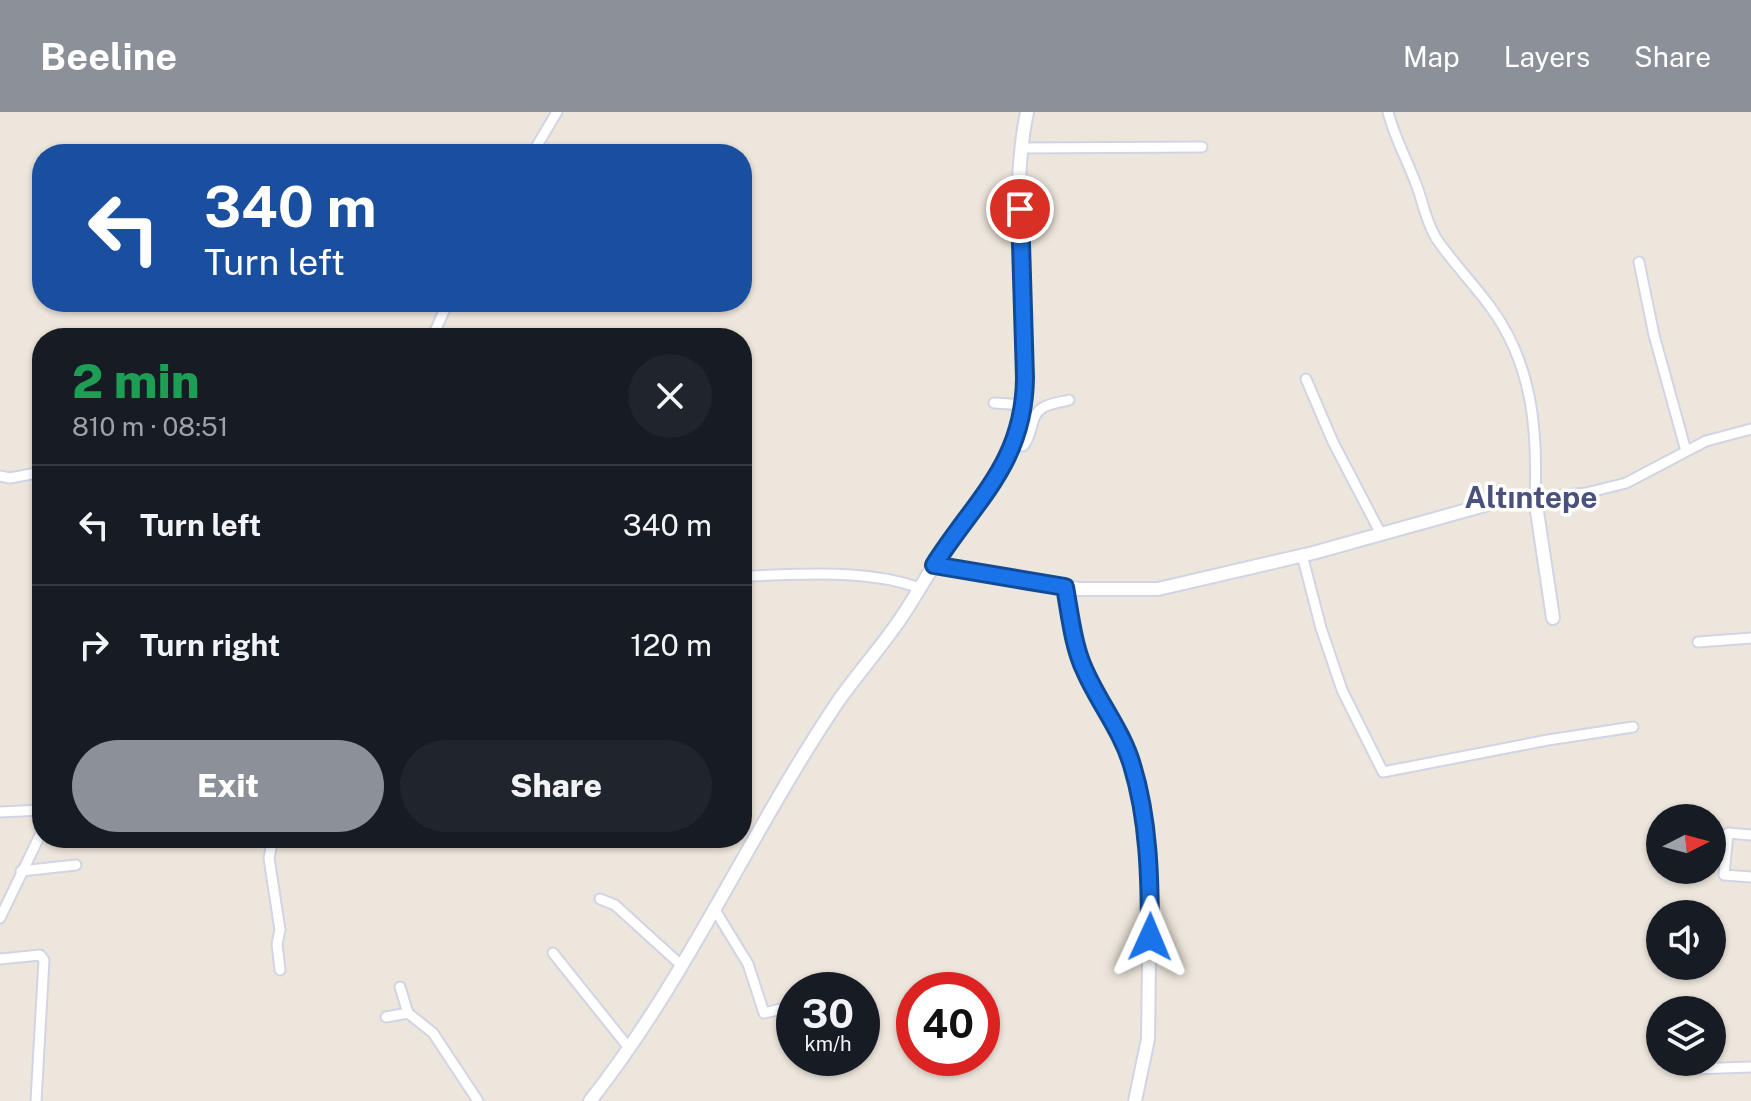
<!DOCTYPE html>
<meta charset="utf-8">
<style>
:root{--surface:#171b24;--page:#20242c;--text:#f1f3f6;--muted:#9ea1a6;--line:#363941;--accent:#8c9099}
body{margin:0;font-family:"Public Sans",sans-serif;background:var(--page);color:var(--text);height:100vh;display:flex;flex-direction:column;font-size:30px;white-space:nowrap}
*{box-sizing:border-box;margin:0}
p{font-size:26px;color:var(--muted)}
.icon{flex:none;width:44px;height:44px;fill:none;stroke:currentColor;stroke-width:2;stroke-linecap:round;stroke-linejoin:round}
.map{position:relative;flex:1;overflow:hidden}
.sheet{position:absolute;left:32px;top:216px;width:720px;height:520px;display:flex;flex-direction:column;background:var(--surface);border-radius:32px;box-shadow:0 2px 6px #0004}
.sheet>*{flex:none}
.top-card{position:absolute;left:32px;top:32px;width:720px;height:168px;border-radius:32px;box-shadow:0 2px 6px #0004;background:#1a4fa0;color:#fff;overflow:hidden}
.needle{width:52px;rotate:84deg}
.fabs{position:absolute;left:1646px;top:692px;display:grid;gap:16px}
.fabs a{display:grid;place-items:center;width:80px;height:80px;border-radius:50%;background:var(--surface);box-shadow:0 2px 6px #0004;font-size:40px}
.speed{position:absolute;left:776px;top:860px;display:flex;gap:16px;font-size:40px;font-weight:700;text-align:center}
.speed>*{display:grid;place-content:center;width:104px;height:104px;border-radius:50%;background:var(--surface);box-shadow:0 2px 6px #0004;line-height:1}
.speed small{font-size:20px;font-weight:400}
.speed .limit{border:12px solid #d22;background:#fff;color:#111}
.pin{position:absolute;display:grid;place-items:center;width:68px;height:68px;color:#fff;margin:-34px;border:4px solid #fff;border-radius:50%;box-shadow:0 2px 8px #0007}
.me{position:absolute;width:88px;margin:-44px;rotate:1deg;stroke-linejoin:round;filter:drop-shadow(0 0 6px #0008)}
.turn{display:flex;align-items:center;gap:28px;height:168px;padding:0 40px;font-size:36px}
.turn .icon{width:104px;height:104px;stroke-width:2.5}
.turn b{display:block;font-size:56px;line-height:68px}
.round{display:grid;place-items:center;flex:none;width:84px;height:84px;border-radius:42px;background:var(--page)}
.head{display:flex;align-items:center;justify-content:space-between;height:136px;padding:0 40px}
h1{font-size:48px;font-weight:800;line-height:60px;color:#1e9e55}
.cta{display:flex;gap:16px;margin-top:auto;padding:16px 40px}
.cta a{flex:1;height:92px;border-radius:48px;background:var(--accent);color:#fff;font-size:32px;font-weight:800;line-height:92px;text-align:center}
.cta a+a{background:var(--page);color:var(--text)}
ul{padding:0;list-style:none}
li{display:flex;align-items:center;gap:24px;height:120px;padding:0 40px;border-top:2px solid var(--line)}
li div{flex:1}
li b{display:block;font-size:30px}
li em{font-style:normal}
header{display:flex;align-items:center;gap:48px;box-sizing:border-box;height:112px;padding:0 40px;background:var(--accent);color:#fff}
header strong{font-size:38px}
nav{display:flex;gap:44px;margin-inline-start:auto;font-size:28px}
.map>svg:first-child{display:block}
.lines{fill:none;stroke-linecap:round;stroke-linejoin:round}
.street-casing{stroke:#d2d4e3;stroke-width:13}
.secondary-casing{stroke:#d2d4e3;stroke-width:16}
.street{stroke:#fff;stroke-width:9}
.secondary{stroke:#fff;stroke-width:12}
.route-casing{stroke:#114b97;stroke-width:20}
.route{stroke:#1a73e8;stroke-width:14}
.labels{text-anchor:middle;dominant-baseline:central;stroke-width:7;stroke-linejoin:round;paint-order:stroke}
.district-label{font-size:30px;font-weight:bold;fill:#4a517c;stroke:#fff}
</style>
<header>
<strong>Beeline</strong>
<nav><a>Map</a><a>Layers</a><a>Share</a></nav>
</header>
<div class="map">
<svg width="1751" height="989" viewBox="0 0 1751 989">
<rect width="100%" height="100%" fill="#ede6dc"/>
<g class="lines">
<!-- street casing -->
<g class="street-casing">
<g id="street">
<path d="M 1388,0 C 1395,28 1410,53 1419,80 C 1424,96 1427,111 1436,126 C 1452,150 1472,170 1489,193 C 1532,250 1538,316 1535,386 L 1586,381 L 1626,371 L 1706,329 L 1751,317"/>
<path d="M 1022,36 L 1202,35"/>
<path d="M 532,42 L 557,0"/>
<path d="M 1639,150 L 1654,223 L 1686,339"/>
<path d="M 432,226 L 448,190"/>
<path d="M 1306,267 L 1333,330 L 1381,422"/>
<path d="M 994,291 L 1025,293"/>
<path d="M 1013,332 L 1023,334 C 1034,323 1029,302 1044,295 C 1051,291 1061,290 1069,288"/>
<path d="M 0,364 L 10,366 L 42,360"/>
<path d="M 1302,443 L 1321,516 L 1342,578 L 1383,660 L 1548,628 L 1633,615"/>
<path d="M 742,464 C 800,463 864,456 920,476"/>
<path d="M 1698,530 L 1751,526"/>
<path d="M 0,700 L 42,698"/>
<path d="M 1751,723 L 1728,721 L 1724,763 L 1751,765"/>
<path d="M 273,726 L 269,746 L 280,818 L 277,832 L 280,858"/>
<path d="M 21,759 L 76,753"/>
<path d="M 600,787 L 615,793 L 681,853"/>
<path d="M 715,798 L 748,852 L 764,901 L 794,894"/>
<path d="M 0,806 L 42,719"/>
<path d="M 553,841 L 629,936"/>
<path d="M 0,847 L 40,843 L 44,848 L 36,989"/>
<path d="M 400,875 L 408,901"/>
<path d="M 386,905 L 408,901 L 433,921 L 478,989"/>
<path d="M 1693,957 L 1751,955"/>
</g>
</g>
<!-- secondary casing -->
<g class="secondary-casing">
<g id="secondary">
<path d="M 934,453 L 1078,477 L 1158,477 L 1313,441 L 1496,390 L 1535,386 L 1553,506"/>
<path d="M 1065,475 L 1084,558 L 1117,618 L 1132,653 L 1147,727 L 1150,770 L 1148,927 L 1135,989"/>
<path d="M 590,989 C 688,865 751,718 839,588 C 859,560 882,534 901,506 C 916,484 928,461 943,439 C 978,390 1011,354 1025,293 C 1026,199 1008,92 1027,0"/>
</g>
</g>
<!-- street -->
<use href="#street" class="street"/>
<!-- secondary -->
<use href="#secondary" class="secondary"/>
</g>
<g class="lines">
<!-- route casing -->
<g class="route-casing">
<path id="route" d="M 1020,97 L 1025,266 C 1024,351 976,387 934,453 L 1065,475 C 1070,502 1073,534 1085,559 C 1099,591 1122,619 1132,653 C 1149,708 1150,768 1150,825"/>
</g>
<!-- route -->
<use href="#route" class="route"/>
</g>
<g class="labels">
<!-- district labels -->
<g class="district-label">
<text x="1531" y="385">Altıntepe</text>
</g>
</g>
</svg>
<div class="fabs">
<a><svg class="needle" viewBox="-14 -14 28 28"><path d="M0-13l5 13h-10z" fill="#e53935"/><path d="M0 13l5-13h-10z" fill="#9ea1a6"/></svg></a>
<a><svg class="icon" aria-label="sound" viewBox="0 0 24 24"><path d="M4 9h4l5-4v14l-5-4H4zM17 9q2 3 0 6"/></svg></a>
<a><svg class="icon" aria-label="layers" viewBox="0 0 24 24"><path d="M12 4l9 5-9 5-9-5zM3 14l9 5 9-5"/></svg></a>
</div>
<div class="speed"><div>30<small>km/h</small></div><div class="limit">40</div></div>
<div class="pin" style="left:1020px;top:97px;background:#d93025"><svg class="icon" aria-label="arrive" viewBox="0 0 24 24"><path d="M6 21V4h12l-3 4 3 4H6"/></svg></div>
<svg class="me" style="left:1150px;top:825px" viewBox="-20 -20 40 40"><path d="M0-17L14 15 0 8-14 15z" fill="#1a73e8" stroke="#fff" stroke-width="4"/></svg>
<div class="top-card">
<div class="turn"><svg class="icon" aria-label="left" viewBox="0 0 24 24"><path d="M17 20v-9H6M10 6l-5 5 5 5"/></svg><div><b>340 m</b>Turn left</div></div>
</div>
<section class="sheet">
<div class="head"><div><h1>2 min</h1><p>810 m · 08:51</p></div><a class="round"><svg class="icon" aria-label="close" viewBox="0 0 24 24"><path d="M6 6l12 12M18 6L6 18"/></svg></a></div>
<ul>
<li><svg class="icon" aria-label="left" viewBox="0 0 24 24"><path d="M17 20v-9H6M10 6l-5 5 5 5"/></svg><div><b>Turn left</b></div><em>340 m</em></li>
<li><svg class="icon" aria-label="right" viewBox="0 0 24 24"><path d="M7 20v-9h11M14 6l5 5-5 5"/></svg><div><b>Turn right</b></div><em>120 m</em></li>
</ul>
<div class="cta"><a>Exit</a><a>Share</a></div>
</section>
</div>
